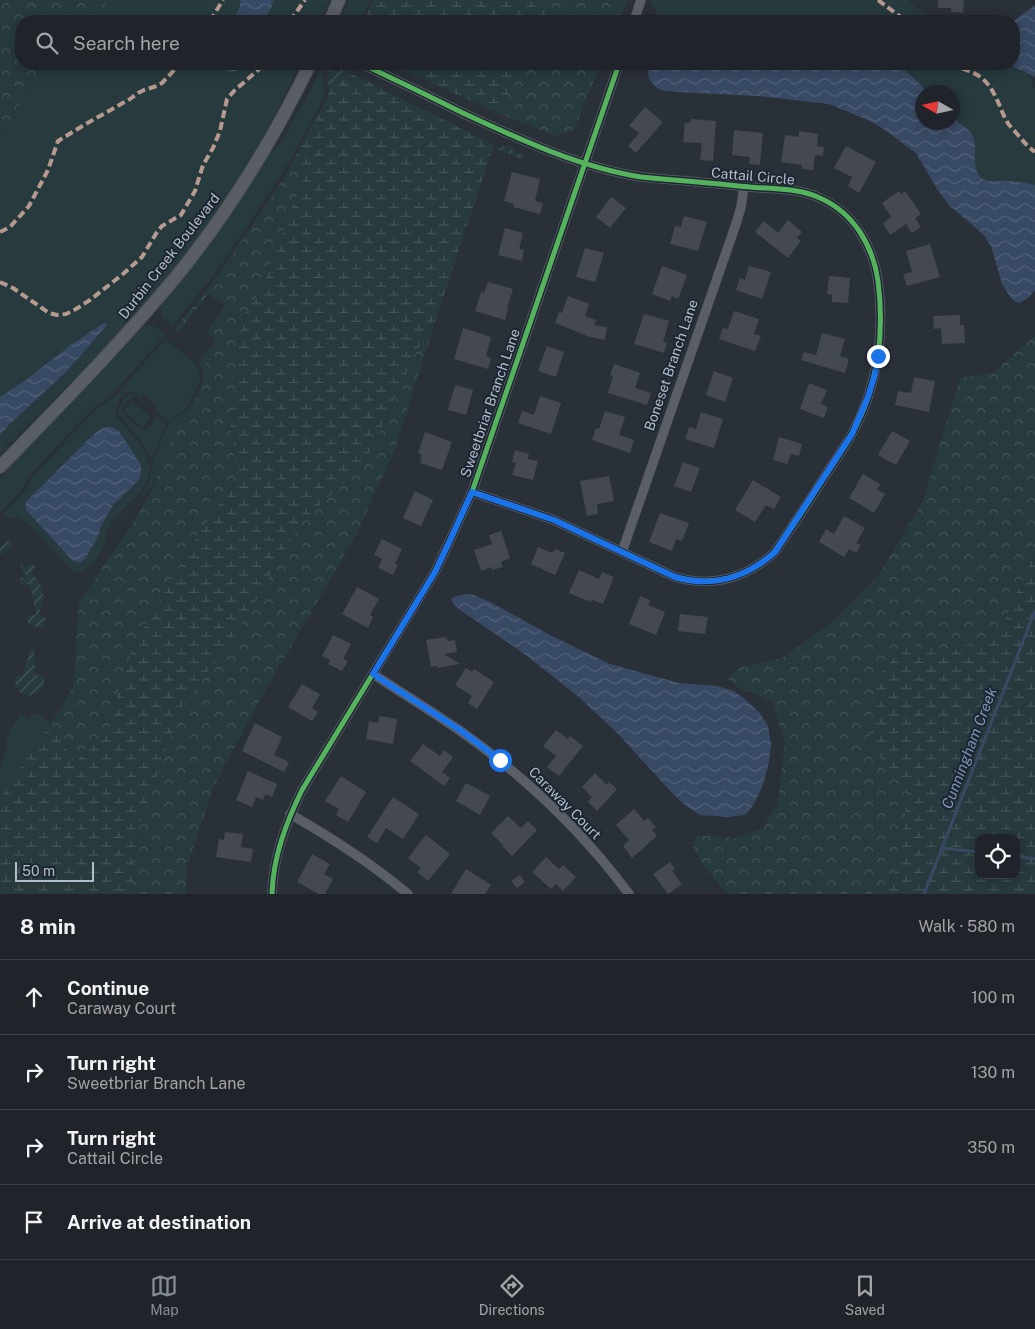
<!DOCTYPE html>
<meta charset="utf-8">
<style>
:root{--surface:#20242a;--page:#2d3036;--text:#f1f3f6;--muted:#a2a4a8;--line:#3d4147;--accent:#848b96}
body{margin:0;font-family:"Public Sans",sans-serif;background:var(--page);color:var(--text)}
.controls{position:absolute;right:15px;bottom:15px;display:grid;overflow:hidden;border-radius:10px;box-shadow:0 2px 12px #0003}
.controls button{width:45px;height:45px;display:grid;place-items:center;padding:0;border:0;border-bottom:1px solid var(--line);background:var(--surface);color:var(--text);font:25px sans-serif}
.compass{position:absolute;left:915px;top:85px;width:45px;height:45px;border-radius:50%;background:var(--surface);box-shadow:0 2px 12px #0003;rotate:279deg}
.scale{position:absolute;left:15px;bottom:12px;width:79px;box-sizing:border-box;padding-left:5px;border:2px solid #b4bcc9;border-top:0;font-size:14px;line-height:18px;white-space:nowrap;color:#b4bcc9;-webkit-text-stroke:4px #1d2633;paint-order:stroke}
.stop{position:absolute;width:15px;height:15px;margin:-11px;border:4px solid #1a73e8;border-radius:50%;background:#fff}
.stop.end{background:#1a73e8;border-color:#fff;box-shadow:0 1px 5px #0008}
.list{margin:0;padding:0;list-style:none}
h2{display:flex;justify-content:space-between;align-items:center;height:65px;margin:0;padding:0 20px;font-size:21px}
h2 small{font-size:16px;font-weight:400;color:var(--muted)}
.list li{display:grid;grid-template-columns:32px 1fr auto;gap:15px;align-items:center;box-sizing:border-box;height:75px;padding:0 20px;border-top:1px solid var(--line)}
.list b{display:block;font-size:19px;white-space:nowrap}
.list p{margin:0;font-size:16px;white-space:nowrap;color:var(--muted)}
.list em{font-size:16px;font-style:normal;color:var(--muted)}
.icon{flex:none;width:28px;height:28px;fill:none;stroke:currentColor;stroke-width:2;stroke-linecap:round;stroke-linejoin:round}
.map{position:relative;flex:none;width:1035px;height:894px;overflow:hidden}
.search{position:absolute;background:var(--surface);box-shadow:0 2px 12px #0003;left:15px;right:15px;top:15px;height:55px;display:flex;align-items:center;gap:12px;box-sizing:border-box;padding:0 18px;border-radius:20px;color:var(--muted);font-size:19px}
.sheet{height:365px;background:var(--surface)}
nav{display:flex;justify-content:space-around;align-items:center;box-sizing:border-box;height:70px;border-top:1px solid var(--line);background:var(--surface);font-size:14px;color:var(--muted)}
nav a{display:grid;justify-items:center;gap:2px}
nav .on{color:var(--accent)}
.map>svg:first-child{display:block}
.green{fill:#273a3e;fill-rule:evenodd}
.forest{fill:url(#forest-crowns)}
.wetland{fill:url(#wetland-marsh);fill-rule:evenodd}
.garden{fill:url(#garden-furrows)}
.water{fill:url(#water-waves)}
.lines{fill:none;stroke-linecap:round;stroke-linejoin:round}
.stream{stroke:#384963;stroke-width:3}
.building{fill:#444950}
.street-casing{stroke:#484c53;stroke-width:10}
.secondary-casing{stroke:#484c53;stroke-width:14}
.street{stroke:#5a5e66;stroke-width:9}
.secondary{stroke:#595d64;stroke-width:12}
.quiet{stroke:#b69a8f;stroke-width:4;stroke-dasharray:8 4;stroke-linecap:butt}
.cycleway-casing{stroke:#1d2633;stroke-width:8}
.cycleway{stroke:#56b35d;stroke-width:5}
.route{stroke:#1a73e8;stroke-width:6}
.labels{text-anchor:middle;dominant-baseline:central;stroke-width:4;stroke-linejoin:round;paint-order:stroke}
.street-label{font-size:14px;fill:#b4bcc9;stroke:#1d2633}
.water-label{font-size:15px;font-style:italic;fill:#7c92b1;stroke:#1d2633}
</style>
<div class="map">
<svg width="1035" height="894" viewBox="0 0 1035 894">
<defs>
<pattern id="forest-crowns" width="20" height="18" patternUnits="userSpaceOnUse" patternTransform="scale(1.25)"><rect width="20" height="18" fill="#273a3e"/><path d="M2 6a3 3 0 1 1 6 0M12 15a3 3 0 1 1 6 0" fill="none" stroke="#445559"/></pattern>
<pattern id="wetland-marsh" width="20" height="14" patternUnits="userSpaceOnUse" patternTransform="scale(1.25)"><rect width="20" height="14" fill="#273a3e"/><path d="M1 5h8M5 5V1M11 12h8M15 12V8" fill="none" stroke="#445559"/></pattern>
<pattern id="garden-furrows" width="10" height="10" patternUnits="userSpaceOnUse" patternTransform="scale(1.25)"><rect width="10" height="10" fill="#273a3e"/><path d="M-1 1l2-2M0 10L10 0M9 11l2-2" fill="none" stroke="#445559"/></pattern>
<pattern id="water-waves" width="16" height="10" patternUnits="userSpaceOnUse" patternTransform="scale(1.25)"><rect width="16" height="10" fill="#384963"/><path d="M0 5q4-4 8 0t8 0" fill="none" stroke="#526178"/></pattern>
</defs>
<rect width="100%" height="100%" fill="#2a3038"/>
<g class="green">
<polygon points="108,0 330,0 320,21 93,21"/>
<polygon points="349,0 370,0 363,16 359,21 340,21"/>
<path d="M651,0H907L932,21H704C698,18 690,17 684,18C675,20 665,26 658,15C655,11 653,5 651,0Z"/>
<path d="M52,64H300C281,104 262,143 238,180C207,229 171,275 132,318C90,365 44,408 0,453V435C20,413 45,394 65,372C78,357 90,341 105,328L102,324L68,347L27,379L0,397V135L40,74Z"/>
<path d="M328,64L323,75L322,80L325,96L288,164L215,274L172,326C162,317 157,313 164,299L259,170L267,157L283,140L323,67Z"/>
<path d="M892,64H1008L1028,74L1035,89V185C1023,181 1009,181 996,181C992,181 988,181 985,180C967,171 981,145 971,133C967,127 958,123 953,118L952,92H927C916,80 907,69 892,64Z"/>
<polygon points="149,325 154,326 166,334 114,392 108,398 93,408 31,474 27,479 22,490 0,513 0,478 137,331 144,326"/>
<polygon points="208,330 219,337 205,359 207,375 199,394 192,408 182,420 157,475 156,482 111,529 115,523 141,495 149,483 154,458 167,428 176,417 186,412 191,406 201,386 204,376 201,366 198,362 214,342 212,340 213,337 206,333"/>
<path d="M166,339L193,362L198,368L200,377V380L187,408L168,422L155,410L158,407L143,394L141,397L134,392H128C120,398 113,408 117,418C134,436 161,462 144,487C140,493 135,497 131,502C123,510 113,518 109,529H107L105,535L107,536L103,548L93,563L85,570L81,572H76L70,569L53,550L26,522L18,518L5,517L3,515L25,491L32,478L95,410L114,397ZM115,429L119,431L141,465V472L140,478L133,486L113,505L101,526L98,537L85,558L81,562L78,563L72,559L26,510L25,506L26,502L47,480L88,441L94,433Z"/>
<path d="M131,394L136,397C129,397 124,405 122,411C127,419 135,427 145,430L152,426L154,417L157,416L166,424L152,458H150L140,440L118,414C119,405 123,398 131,394Z"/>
<polygon points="133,401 151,418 142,428 124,411"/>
<polygon points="21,714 28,720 32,715 39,714 51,723 0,798 0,767 8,746 5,745 9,732"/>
</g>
<g class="forest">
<polygon points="0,0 108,0 93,21 21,21 21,64 52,64 40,74 0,135"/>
<polygon points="550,0 628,0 619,21 541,21"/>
<polygon points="521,64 601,64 574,130 556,136 500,114 508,91"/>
<polygon points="296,155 304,165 302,183 264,283 246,313 238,344 236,383 231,427 237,478 196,538 133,647 120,686 109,732 74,764 51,723 63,705 73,687 79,602 136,518 156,482 157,475 173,436 182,420 192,408 199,394 207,375 205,359 219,337 208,330 225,307 222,302 215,299 208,294 179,332 175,329 213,282 284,178"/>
<polygon points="437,316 394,452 356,535 258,703 213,788 187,868 186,894 131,894 137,833 182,706 231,642 302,520 363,466 426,331"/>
<polygon points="1035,336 1035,552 1003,627 961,649 904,646 869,741 908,795 899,860 885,894 728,894 707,870 692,845 698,835 736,838 763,828 778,802 785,742 772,701 739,688 728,679 737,668 782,658 828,625 880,573 922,503 960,378 992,373"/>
</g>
<g class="wetland">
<polygon points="373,0 550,0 541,21 364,21"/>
<polygon points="390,64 521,64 508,91 500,114"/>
<polygon points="348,72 494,145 437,316 426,331 363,466 302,521 231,642 182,706 137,833 131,894 0,894 0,798 51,723 74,763 109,732 120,686 133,647 196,538 237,478 231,427 236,383 238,344 246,313 264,283 302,183 304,165 296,155 327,99 329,92 329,87 331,89 342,85"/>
<path d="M1035,552V894H885L899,860L908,795L869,741L874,682L904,646L961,649L1002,627ZM979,838H1016V875H979Z"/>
</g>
<g class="garden">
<path d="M332,64H340L347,68L348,72L342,85L331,89C324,81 328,72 332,64Z"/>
<polygon points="506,146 510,146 512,150 521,154 524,160 506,153 496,148"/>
<polygon points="8,541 13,543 13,545 3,554 0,555 0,547"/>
<path d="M32,563L36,567L31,573C48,591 44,594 39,616L46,618L45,625L43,628L28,625V617L30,615H36L33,598L29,584L23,586H21L20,582L21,578L26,576L21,569V564L25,567Z"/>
<path d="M32,646H34V647L35,675H42L44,676C48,699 14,704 15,678L17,676L22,677Z"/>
</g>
<g class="water">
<polygon points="240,0 273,0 272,6 264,21 234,21 240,6"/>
<polygon points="1035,5 1035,77 1008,64 1014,64 1014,21"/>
<path d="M218,64H244C237,74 225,74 218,64Z"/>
<path d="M647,64H892C907,69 916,80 927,92H922V122H952L953,118C958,123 967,127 971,133C981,145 967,171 985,180C988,181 992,181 996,181C1009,181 1023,181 1035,185V290L1029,297L1020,303L1015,302L1011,298L1002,284L991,246L984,235L950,206L939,192L916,153L882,128L870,121L829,104L757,96L677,92L661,90L657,88L650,80L648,75Z"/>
<polygon points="106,323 107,325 65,373 10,424 0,435 0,397 27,379 68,347 102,324"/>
<path d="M106,427H112L119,431L141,465V472L140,478L133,486L113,505L101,526L98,537L85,559L81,562L78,563L72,560L26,510L25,506L26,502C43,484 61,467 79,449C88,441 94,431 106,427Z"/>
<polygon points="466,594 473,595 490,602 552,636 610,664 679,683 717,686 734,691 746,700 759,712 768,726 771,744 769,762 763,785 754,804 748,812 744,815 728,817 700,815 686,806 673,794 619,735 579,697 519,650 466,614 455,606 451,599 454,597"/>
</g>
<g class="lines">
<g class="stream">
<polyline points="942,848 979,852"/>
<polyline points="1016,856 1035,859"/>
<polyline points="924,894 1035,611"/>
</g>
</g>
<g class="building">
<polygon points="938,0 964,0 963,13 951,12 951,8 938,8"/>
<polygon points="645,107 663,122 636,153 628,146 639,133 629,126"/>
<polygon points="691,119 716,121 713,161 700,160 702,143 683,142 685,123 690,123"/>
<polygon points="734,130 763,133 760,165 749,164 750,157 732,155"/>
<polygon points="799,131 818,134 817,146 824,147 823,156 815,155 813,170 802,169 802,165 781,162 785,135 799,137"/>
<polygon points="846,146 876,162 859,193 848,186 852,177 834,168"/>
<polygon points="512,172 540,179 535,201 543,203 540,214 513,207 514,204 504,201"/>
<polygon points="899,191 901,194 905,191 921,214 915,218 921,227 912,233 906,224 890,235 883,223 891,217 882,203"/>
<polygon points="611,197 626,208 610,228 596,217"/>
<polygon points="684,216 707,222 698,251 670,244 675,226 681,227"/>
<polygon points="788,220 802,232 797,238 801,241 788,258 755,232 764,221 778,233"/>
<polygon points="505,228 523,233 519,249 524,250 522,261 498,255"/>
<polygon points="930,244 940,277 907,286 903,274 912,272 906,251"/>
<polygon points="585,248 604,253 595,282 576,277"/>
<polygon points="662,266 687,275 678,299 672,296 670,301 652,294"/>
<polygon points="749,266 771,272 762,299 736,290 740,278 745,280"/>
<polygon points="829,276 850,278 848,303 832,302 832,295 827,294"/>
<polygon points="488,282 513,289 507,308 508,308 505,320 475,311 481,292 484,293"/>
<polygon points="568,296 589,304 585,316 596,320 594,325 607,327 605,340 590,337 555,323 559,312 562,313"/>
<polygon points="734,311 759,319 754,334 761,336 755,351 719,339 723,328 728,329"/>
<polygon points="644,314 669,321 663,342 667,343 664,353 634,344"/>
<polygon points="960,315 960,325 964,325 965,343 942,344 941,328 934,329 933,316"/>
<polygon points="463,328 491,337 486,356 491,358 488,369 454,359"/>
<polygon points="822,333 845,339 840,356 849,359 845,373 801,360 804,352 816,355"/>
<polygon points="547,346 564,352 556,377 538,371"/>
<polygon points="614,364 640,373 635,388 651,393 647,405 608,393 613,376 610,375"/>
<polygon points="714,371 733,378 725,402 706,395"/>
<polygon points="914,377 935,381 929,412 895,405 898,391 911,393"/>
<polygon points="809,383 827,390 821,404 828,407 824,418 800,409"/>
<polygon points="455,385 473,390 466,415 448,410"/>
<polygon points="540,396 561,403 551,434 518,423 522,411 534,415"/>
<polygon points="605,411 625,417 619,435 634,440 630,453 592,440 596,428 599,429"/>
<polygon points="701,412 723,419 714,448 685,439 689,427 696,429"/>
<polygon points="892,431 910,441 896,465 878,455"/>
<polygon points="425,432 452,442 442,470 420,463 422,455 418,453"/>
<polygon points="779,437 802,444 799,456 791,454 787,464 773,460"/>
<polygon points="515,450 529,454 528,459 538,461 533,480 512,475 516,463 512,462"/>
<polygon points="683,462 700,468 691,492 674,486"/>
<polygon points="863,474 880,484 877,490 885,494 874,513 849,498"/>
<polygon points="609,476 614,501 597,504 598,514 587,516 580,481"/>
<polygon points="753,480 781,497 774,509 766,505 755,522 735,510"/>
<polygon points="415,491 433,500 421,526 403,518"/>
<polygon points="660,513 689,523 682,541 676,539 672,551 649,542"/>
<polygon points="844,516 865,528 856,543 861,545 856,553 849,549 844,557 819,542 826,529 834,534"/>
<polygon points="501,531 510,558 501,562 503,567 492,570 491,567 481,571 474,550 492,544 489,535"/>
<polygon points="382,539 402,549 395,564 398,565 393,575 378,568 382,559 374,555"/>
<polygon points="538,547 552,553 555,549 565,553 555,575 531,564"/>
<polygon points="579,570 599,579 602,572 614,577 603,604 592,600 591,602 569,593"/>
<polygon points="357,587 379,599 370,615 373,617 368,628 342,614"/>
<polygon points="640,596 650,600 648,605 665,612 656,635 629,624"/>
<polygon points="680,614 708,617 705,634 678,631"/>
<polygon points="333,635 351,644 343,659 348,661 342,671 328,664 330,660 322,656"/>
<polygon points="446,637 447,641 455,640 457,652 444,654 460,664 437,668 437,666 431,667 426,640"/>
<polygon points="466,668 472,672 474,669 494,682 477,709 468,703 472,696 455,685"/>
<polygon points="302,684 320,694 312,708 318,712 312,721 288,707"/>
<polygon points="379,716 397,719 393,744 366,739 369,721 378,723"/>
<polygon points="255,723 282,737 274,755 289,762 284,772 242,751"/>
<polygon points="556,730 568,739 570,736 583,746 559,776 547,767 556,756 543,746"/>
<polygon points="423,744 440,756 444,750 453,757 442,772 450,778 444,786 410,761"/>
<polygon points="248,771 277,784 272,797 265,794 263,800 256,797 252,807 236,800"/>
<polygon points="595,773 607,785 609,782 617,789 597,811 588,802 592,797 582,787"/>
<polygon points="341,776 366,792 348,822 336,815 339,809 325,801"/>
<polygon points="466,783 490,796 480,815 456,801"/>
<polygon points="393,797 419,814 403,839 386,828 377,843 367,837"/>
<polygon points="634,809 644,821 648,818 656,827 652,830 657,836 632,858 623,846 629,840 616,825"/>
<polygon points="508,816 521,828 528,821 537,830 512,856 502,846 503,845 491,833"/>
<polygon points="225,832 243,834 241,847 253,849 251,862 216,857 219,839 224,840"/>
<polygon points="426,835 450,854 428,881 417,872 421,868 408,858"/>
<polygon points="312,854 330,864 324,874 333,879 325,894 319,894 297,882"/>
<polygon points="546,857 559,869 563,865 576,877 563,891 556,884 551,889 532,872"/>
<polygon points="670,862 675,869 672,871 682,884 668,894 653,874"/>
<polygon points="466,869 491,885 485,894 451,894"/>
<polygon points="520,875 525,882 517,888 511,881"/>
</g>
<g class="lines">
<defs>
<g id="street">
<polyline points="634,21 641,0"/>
<path d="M362,64C396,80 431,97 465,114C521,140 579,167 641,177C677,180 714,183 750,187C773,189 799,188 820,198C854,213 873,246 878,281C883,320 881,359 868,397C859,426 842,451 825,476C809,502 792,527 775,552C746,578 714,588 675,577L554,520L472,492"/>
<polyline points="622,552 737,221 741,207 744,186"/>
<path d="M373,674C402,693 431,711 459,730C523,775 582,831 629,894"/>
<path d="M290,814C332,838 371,863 408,894"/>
<path d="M272,894C273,857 286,823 302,790L435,572L452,536L472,492L619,64"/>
</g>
<g id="secondary">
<polyline points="330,21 339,0"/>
<path d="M0,467C60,405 120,344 175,278C229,212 273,140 310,64"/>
</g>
</defs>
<use href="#street" class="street-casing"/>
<use href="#secondary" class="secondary-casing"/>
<use href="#street" class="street"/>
<use href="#secondary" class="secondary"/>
<g class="quiet">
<polyline points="878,0 906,21"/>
<polyline points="210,21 223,0"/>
<polyline points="290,21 305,0"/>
<path d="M951,64C961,69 974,71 983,79C995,90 999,106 1006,120C1009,126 1014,130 1018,135C1025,143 1026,145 1035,152"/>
<polyline points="0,232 10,227 29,206 48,170 58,141 84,125 130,99 138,93 144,90 157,86 162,83 180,64"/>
<polyline points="0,282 13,288 49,313 57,315 66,314 76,309 90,300 123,274 142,257 157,232 162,226 181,215 195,191 203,165 213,148 220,131 227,99 235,90 257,71 264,64"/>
</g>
<defs>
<g id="cycleway">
<path d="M362,64C396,80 431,97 465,114C521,140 579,167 641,177C677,180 714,183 750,187C773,189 799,188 820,198C854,213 873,246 878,281C883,320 881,359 868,397C859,426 842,451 825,476C809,502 792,527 775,552C746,578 714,588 675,577L554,520L472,492"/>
<path d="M272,894C273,857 286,823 302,790L435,572L452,536L472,492L619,64"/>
</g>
</defs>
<use href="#cycleway" class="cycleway-casing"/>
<use href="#cycleway" class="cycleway"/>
</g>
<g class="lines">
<path class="route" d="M500,760L460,730L373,674L435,572L452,536L472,492L554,520L675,577C714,588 746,578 775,552L852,434L868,397L875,374L878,356"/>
</g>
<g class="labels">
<g class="street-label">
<text transform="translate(753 176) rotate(5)">Cattail Circle</text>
<text transform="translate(169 256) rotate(-52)">Durbin Creek Boulevard</text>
<text transform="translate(671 365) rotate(-71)">Boneset Branch Lane</text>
<text transform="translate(490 403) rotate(-71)">Sweetbriar Branch Lane</text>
<text transform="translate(565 803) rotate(45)">Caraway Court</text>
</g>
<g class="water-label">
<text transform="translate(969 748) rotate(-69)">Cunningham Creek</text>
</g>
</g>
</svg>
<div class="controls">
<button><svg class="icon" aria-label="locate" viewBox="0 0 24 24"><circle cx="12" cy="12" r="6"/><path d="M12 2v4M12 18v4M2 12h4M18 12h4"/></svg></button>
</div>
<svg class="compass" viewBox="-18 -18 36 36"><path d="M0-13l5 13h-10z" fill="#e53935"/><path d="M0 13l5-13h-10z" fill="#a2a4a8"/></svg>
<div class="scale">50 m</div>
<div class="stop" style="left:500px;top:760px"></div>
<div class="stop end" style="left:878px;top:356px"></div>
<div class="search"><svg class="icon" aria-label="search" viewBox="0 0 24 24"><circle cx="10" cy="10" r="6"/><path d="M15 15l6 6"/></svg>Search here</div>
</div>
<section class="sheet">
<h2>8 min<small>Walk · 580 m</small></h2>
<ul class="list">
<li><svg class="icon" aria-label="ahead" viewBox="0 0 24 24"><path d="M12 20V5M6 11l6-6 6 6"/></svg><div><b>Continue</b><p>Caraway Court</p></div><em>100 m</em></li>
<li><svg class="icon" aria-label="right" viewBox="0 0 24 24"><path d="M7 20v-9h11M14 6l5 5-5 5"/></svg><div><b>Turn right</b><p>Sweetbriar Branch Lane</p></div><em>130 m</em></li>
<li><svg class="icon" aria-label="right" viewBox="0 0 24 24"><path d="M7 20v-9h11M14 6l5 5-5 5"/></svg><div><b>Turn right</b><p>Cattail Circle</p></div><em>350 m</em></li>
<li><svg class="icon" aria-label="arrive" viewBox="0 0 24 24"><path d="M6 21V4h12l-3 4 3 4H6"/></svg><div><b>Arrive at destination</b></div></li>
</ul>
</section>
<nav>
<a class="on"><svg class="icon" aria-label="map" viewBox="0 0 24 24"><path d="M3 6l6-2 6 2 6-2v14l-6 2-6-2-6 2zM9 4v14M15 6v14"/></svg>Map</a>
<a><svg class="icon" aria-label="directions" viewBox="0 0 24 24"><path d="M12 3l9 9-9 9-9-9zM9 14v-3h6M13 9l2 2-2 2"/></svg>Directions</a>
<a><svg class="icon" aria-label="saved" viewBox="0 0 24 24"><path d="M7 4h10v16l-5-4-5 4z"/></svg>Saved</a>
</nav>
